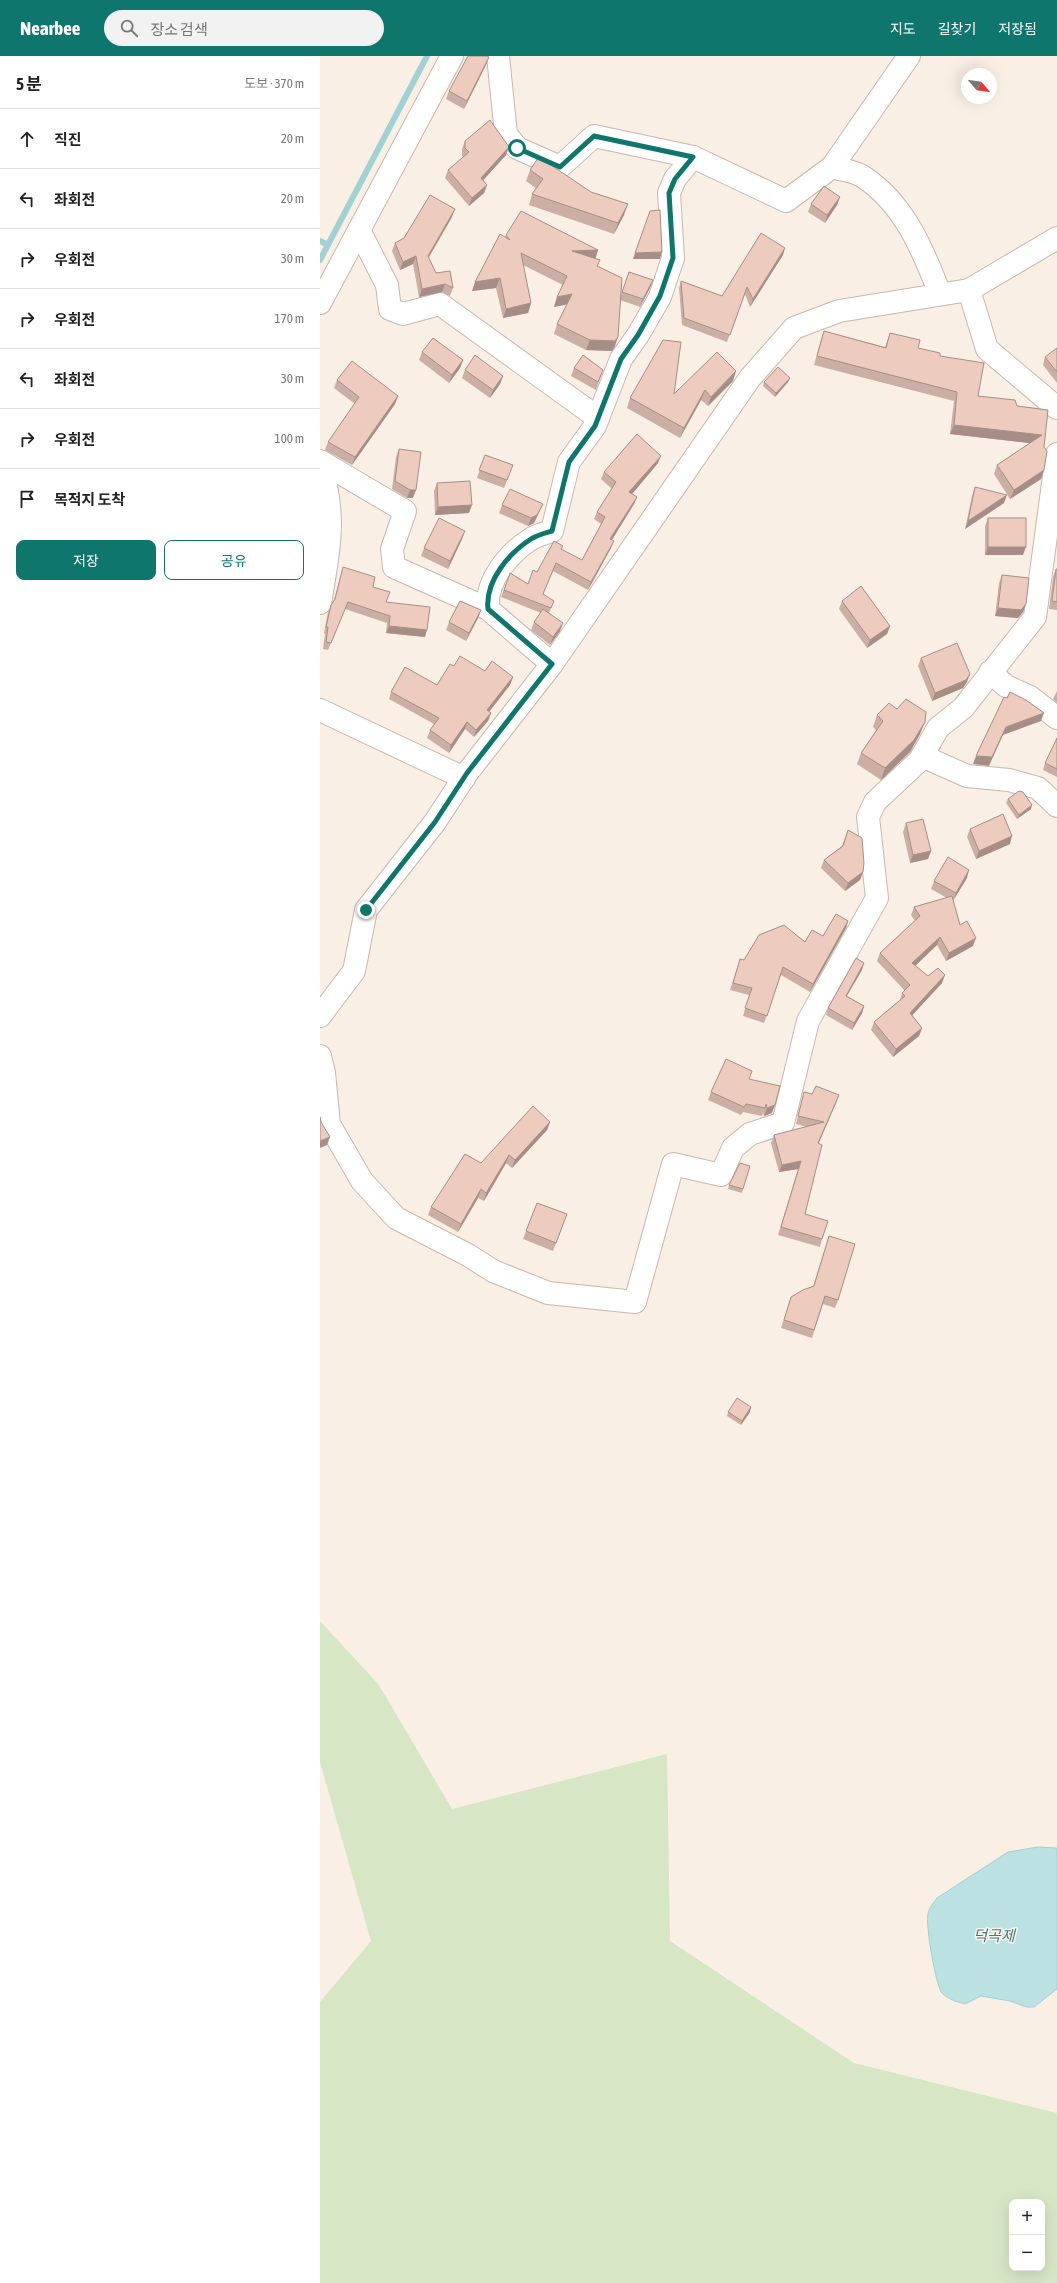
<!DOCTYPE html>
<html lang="ko">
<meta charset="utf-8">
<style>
:root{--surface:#fff;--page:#f2f2f2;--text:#222;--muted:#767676;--line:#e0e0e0;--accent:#0f766e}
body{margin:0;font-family:"Asap Condensed","Noto Sans KR",sans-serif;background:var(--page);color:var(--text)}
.controls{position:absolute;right:12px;bottom:12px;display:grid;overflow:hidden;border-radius:8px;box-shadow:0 4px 16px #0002}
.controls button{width:36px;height:36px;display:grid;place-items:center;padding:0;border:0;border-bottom:1px solid var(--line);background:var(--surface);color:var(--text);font:20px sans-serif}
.compass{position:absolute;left:641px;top:12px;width:36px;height:36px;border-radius:50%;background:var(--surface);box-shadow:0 4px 16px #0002;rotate:119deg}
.stop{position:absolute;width:12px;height:12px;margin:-9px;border:3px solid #0f766e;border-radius:50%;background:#fff}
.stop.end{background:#0f766e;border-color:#fff;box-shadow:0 1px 4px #0008}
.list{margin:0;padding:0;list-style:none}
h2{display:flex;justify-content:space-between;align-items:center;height:52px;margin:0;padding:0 16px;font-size:17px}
h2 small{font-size:13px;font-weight:400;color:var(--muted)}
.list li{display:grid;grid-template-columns:26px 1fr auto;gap:12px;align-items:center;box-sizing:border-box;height:60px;padding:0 16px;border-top:1px solid var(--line)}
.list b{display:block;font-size:15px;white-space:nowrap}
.list em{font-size:13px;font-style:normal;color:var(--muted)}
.actions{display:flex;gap:8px;padding:12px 16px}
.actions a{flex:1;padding:9px 0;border:1px solid var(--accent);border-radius:8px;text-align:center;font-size:14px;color:var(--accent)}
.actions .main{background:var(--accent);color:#fff}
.icon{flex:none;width:22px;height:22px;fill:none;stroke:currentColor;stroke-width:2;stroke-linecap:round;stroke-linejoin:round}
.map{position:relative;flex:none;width:737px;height:2227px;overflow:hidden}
header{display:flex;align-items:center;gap:24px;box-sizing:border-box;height:56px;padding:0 20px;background:var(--accent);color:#fff}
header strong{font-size:19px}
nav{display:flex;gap:22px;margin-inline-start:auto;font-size:14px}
.search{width:280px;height:36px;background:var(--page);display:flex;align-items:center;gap:10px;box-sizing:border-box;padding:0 14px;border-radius:22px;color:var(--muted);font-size:15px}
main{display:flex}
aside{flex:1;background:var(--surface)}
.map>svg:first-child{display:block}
.green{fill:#d7e6c5;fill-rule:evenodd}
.water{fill:#bbe1e2;stroke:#a2d1d3}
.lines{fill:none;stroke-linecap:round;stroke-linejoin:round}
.stream{stroke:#a2d1d3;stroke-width:6}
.minor-casing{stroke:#cbb6ac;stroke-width:24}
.minor{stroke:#fff;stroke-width:22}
.wall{fill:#ccafa4}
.shaded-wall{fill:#a68e86}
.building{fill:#edcbbf;stroke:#a68e86}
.route{stroke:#0f766e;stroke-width:5}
.labels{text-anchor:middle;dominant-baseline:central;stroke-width:3;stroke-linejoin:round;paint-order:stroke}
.water-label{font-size:15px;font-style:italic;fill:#45797b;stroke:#fdf4eb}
</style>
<header>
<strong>Nearbee</strong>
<div class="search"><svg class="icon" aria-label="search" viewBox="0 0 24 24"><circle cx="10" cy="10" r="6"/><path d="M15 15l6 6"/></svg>장소 검색</div>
<nav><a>지도</a><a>길찾기</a><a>저장됨</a></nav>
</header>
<main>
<aside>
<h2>5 분<small>도보 · 370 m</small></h2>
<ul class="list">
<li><svg class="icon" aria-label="ahead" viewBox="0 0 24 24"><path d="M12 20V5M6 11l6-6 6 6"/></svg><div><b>직진</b></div><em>20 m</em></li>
<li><svg class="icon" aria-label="left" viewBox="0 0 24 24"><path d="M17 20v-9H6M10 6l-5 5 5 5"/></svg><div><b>좌회전</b></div><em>20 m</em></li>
<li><svg class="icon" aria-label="right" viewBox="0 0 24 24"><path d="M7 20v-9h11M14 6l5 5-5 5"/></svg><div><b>우회전</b></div><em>30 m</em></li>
<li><svg class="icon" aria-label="right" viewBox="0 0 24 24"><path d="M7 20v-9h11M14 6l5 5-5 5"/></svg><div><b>우회전</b></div><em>170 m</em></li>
<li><svg class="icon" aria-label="left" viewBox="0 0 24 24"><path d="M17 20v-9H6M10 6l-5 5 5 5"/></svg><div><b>좌회전</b></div><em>30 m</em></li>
<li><svg class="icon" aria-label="right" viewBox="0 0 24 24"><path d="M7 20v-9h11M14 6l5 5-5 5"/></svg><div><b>우회전</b></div><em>100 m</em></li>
<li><svg class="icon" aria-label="arrive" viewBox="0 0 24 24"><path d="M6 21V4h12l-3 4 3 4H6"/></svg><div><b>목적지 도착</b></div></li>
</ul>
<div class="actions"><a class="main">저장</a><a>공유</a></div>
</aside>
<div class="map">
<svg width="737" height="2227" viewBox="0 0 737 2227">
<rect width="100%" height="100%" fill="#faefe5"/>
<path class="green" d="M0,1565L59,1629L132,1753L347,1698L350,1885L534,2007L737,2057V2227H0V1946L51,1885L0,1706ZM692,2146H722V2212H692Z"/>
<path class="water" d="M718,1791L737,1792V1933L714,1951H706L690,1945L661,1940L645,1948C637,1946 628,1943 622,1937C616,1931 605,1867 608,1858C609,1852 613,1847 617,1842L688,1796Z"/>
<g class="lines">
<g class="stream">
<polyline points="0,185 8,189"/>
<polyline points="0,204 107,0"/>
</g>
<defs>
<g id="minor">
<polyline points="178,0 186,78 197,92 240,111 274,80 373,101 466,145 512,111"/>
<path d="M589,0L512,111C521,114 534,115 542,120C584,147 603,194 620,238"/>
<polyline points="39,174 67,229 70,253 83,258 120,248 278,362"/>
<polyline points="649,234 667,293 737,352"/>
<polyline points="0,247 132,0"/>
<polyline points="0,405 85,455 72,493 74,511 168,553"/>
<path d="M0,407C17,460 9,494 0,547"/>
<path d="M232,608L168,553C165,525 189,497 211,483C217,479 225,477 232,475L249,406L275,370L301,303L318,279L340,241L353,202L349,137L355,123L373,101"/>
<polyline points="670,616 686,630 710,641 737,662"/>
<polyline points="0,654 144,722"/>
<polyline points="602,700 647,720 689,724 718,732 737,750"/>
<polyline points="0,960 34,915 46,854 115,766 147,717 232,608 430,322 474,272 519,255 649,234 737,182"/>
<polyline points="0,1000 4,1017 9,1068 42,1125 76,1162 148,1199 173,1215 228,1237 315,1246 353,1108 401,1119 413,1092 430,1078 463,1067 488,965 557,842 548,761 555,746 600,704 618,672 643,652 715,561 737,398"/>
</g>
</defs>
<use href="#minor" class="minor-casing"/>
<use href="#minor" class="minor"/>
</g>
<g class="wall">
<polygon points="166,9 144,53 126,43 129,35"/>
<polygon points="145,85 189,91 186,99 163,124 167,129 164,137 149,150 125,122 128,114 143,101 142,100 142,93"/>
<polygon points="210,114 304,159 294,178 209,149 212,138 216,132 206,125"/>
<polygon points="520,141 517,149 505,167 488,156 491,148"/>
<polygon points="132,161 108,201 116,217 133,232 130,240 122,236 99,241 93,208 80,214 72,195 75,187"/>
<polygon points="186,179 278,194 275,203 277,210 301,239 309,216 333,224 330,232 320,251 300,244 295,290 292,295 266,294 234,278 237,268 247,248 234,251 237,241 243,229 203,209 211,247 208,257 183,262 176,232 152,235"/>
<polygon points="463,199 430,251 425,238 407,286 362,269 359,232 361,225 402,240"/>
<polygon points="504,275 565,291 570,277 598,292 620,300 658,340 697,350 728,354 721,423 690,443 674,418 677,409 710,387 630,378 634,345 494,309 501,284"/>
<polygon points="737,292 737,327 723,309 725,301"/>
<polygon points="102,296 143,304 140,312 129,327 99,304"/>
<polygon points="254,312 283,314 276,334 251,320"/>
<polygon points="145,314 183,320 180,328 170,342 142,322"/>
<polygon points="17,324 78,340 75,348 32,409 5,394 8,386 35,348 14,332"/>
<polygon points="413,325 388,350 381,344 360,382 307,352 310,342 354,338"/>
<polygon points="444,326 468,326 455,341 443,330"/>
<polygon points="79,393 93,442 87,442 72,433 76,401"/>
<polygon points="165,399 193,409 184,432 157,422"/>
<polygon points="338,407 312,438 317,441 314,448 292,484 291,492 268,534 233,515 223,538 231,552 229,557 240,575 230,589 211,574 214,566 221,557 181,541 190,517 208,528 217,516 241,493 262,504 281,468 274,463 277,456 292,433 281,423 284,416"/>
<polygon points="117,427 149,457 115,459 114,435"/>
<polygon points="655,431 684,447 645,473 652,440"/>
<polygon points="223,448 214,467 208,470 179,457 182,449"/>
<polygon points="668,462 703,499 665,499 665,470"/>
<polygon points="145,475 142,483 128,513 101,500 104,492"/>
<polygon points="23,511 53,531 66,546 105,581 66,577 67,567 25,553 8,594 3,593 5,578 4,577 8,556 11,549 14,544"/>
<polygon points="736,513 737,513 737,554 729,553 733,521"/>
<polygon points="682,519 706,548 703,556 698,562 675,560 679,527"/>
<polygon points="522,545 570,570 567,578 547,592 519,553"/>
<polygon points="161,554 158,562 146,585 126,574 129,566"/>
<polygon points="601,602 647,626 643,632 612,645 598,610"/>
<polygon points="134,610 165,615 193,621 190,629 169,656 171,657 168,665 154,681 145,673 129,697 107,682 110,674 114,668 69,643 71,636 117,629"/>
<polygon points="737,635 737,647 733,643"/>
<polygon points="577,653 600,678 590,696 561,724 537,708 541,697 556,674 553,671 557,659"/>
<polygon points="737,682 737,721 723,714 725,707"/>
<polygon points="688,743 711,753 697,763 686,747"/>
<polygon points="586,767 611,795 608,803 590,807 583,776"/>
<polygon points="650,773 690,788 656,803 647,781"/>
<polygon points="528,774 543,816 540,824 525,835 501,812 504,804 522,790"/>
<polygon points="647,822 633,844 640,869 653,890 626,905 617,889 595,909 608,920 622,927 592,959 602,972 599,980 573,1001 551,974 554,966 580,944 582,937 585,935 557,905 560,897 595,865 591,859 594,851 627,842 611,833 614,825"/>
<polygon points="528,865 526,872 490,936 461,919 444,967 423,960 429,939 410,934 420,903 424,904 503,880"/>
<polygon points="542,914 527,940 544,950 542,957 532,974 506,959 508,952"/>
<polygon points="429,1023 452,1057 444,1060 443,1057 442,1060 423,1056 421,1059 388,1044 391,1036"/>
<polygon points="484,1036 516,1047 499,1087 485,1158 502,1183 500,1191 458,1179 478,1113 459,1116 451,1087 454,1079 487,1071 476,1068"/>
<polygon points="230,1066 227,1074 192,1112 186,1107 164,1145 158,1142 138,1176 108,1159 111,1151 161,1107"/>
<polygon points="409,1129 423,1133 422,1137 408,1133"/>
<polygon points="217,1147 247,1158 233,1195 203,1183"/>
<polygon points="509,1180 518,1244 515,1252 503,1248 492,1282 461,1272 471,1241 493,1230"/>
<polygon points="408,1356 430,1356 421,1369 407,1360"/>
</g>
<g class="shaded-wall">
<polygon points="169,1 166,9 144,53 147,45"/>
<polygon points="189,91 186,99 158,130 161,122"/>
<polygon points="167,129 164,137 149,150 152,142"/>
<polygon points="520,141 517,149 505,167 507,159"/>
<polygon points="308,148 304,159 294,178 298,167"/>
<polygon points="135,153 132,161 105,208 108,200"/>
<polygon points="465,192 463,199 430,251 433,243"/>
<polygon points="278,194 275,204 252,195"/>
<polygon points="342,196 340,203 313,203 315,197"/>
<polygon points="96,200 93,208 80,214 83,206"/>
<polygon points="180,222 176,232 152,235 155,226"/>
<polygon points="333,224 330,232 320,251 323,243"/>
<polygon points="125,228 122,236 99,241 102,233"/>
<polygon points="252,238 249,248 234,251 237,241"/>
<polygon points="211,247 208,257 183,262 186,253"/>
<polygon points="298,281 295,290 292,295 266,294 270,284"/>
<polygon points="143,304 140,312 129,327 132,319"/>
<polygon points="416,315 413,325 388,350 391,341"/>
<polygon points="183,320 180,328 170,342 173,334"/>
<polygon points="470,322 468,326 455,341 456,337"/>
<polygon points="385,334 381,344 360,382 364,372"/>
<polygon points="78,340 75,348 32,409 35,401"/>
<polygon points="634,369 722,379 718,388 630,378"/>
<polygon points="341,400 338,407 307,444 309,436"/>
<polygon points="724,414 721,423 690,443 694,434"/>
<polygon points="90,434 96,434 93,442 87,442"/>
<polygon points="687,439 684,447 645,473 648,465"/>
<polygon points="317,441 314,448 288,490 290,483"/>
<polygon points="223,448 214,467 208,470 211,462"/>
<polygon points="152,449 149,457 115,459 118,451"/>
<polygon points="145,475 142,483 128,513 130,505"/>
<polygon points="294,485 291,492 268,534 271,526"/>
<polygon points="668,491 706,491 703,499 665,499"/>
<polygon points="706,548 703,556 698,562 675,560 678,552"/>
<polygon points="161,554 158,562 146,585 149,577"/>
<polygon points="243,567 240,575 230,589 233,581"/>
<polygon points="69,570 107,574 105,581 66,577"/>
<polygon points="570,570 567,578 547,592 550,584"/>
<polygon points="650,618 647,626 643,632 612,645 615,637"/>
<polygon points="193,621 190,629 164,662 167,654"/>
<polygon points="171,657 168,665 154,681 156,674"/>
<polygon points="724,657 721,665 683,679 669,710 653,708 656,700 686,671"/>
<polygon points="147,666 145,673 129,697 131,689"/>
<polygon points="605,666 600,678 590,696 561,724 565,712"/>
<polygon points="712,749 711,753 697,763 699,759"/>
<polygon points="692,780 690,788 656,803 659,795"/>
<polygon points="611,795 608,803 590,807 593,799"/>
<polygon points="649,814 647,822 633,845 636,837"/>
<polygon points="543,816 540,824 525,835 528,827"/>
<polygon points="528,865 526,872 490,936 493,928"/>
<polygon points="620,881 617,889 590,915 592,907"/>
<polygon points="656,882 653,890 626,905 629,897"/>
<polygon points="544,907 542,914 523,946 526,940"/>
<polygon points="625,919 622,927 587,965 590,957"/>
<polygon points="544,950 542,957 532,974 534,967"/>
<polygon points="602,972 599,980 573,1001 576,993"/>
<polygon points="519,1039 516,1047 495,1095 498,1087"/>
<polygon points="455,1049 452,1057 444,1060 447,1052"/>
<polygon points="230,1066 227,1074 192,1112 195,1104"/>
<polygon points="10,1081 7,1089 0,1092 0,1085"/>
<polygon points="189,1099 186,1107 164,1145 166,1137"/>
<polygon points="481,1105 478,1113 459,1116 462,1109"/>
<polygon points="161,1133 158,1142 138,1176 141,1168"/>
<polygon points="431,1351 430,1356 421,1369 422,1365"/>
</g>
<g class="building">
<polygon points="148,0 167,0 169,1 147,45 129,35"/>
<polygon points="170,64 189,91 161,122 167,129 152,142 128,114 149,96 145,92 145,85"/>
<polygon points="218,102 228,107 271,136 308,148 298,167 212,138 223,123 210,114"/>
<polygon points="504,130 520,141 507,159 491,148"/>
<polygon points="110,139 135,153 108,200 116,217 130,215 133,232 125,228 102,233 96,200 83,206 75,187 84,182"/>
<polygon points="340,154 342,196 315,197 330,155"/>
<polygon points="201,155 278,194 252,195 280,204 277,210 302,222 298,281 295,285 270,284 237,268 252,238 237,241 247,220 201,197 211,247 186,253 180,222 155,226 180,178 190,184 186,179"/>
<polygon points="441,177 465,192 433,243 427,231 410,279 364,262 361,225 402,240"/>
<polygon points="309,216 333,224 323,243 302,236"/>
<polygon points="504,275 566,292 570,277 600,284 598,292 620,297 620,300 664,307 658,340 695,344 697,350 728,354 724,391 727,395 724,414 694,434 677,409 722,379 634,369 637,336 497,300"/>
<polygon points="113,282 143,304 132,319 102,296"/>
<polygon points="343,284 361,286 354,338 397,296 416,315 391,341 385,334 364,372 310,342"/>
<polygon points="737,292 737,316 725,301"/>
<polygon points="155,299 183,320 173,334 145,314"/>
<polygon points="263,299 283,314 278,326 254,312"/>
<polygon points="32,305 78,340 35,401 8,386 39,341 17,324"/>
<polygon points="458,311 470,322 456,337 444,326"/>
<polygon points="317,378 341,400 309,436 317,441 290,483 294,485 271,526 236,507 223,538 234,545 231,552 184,534 190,517 208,528 213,514 217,516 234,485 243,490 241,493 262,504 285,461 277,456 296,426 284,416"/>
<polygon points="79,393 101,396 96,434 90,434 75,425"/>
<polygon points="165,399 193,409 187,424 159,414"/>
<polygon points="150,425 152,449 118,451 117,427"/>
<polygon points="655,431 687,439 648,465"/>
<polygon points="190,433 223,448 217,459 211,462 182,449"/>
<polygon points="119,462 145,475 130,505 104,492"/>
<rect x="668" y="462" width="38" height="29"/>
<polygon points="23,511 55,521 53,531 70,536 66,546 110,551 107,574 69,570 70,560 28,546 11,587 6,586 8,571 6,571 11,549 15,543"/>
<polygon points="736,513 737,513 737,546 732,545"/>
<polygon points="682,519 709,522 706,548 701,554 678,552"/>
<polygon points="541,530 570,570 550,584 522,545"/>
<polygon points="140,545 161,554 149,577 129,566"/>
<polygon points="223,553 243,567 233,581 214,566"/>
<polygon points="637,587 650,618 646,624 615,637 601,602"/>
<polygon points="140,600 165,615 172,605 193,621 167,654 171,657 156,674 147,666 131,689 110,674 119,662 71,636 85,611 117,629 130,608 134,610"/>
<polygon points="690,636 706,644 724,657 686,671 672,701 656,700 684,641 687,642"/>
<polygon points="586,643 606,656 605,666 594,684 565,712 541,697 563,665 557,659 569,647 577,653"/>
<polygon points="737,682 737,713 725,707"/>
<polygon points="699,735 703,736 712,749 699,759 688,743"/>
<polygon points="683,758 692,780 659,795 650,773"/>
<polygon points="603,763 611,795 593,799 586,767"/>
<polygon points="528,774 542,782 544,807 543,816 528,827 504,804 523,790"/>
<polygon points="628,801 649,814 636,837 614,825"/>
<polygon points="632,840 640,869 647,865 656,882 629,897 620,881 592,907 608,920 618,912 625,919 590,957 602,972 576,993 554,966 585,940 582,937 590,929 560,897 600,860 594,851"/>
<polygon points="516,858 528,865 493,928 463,911 447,960 425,952 432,932 413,927 420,903 424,904 439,879 464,869 485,886 492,874 503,880"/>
<polygon points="536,902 544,907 526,940 544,950 534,967 508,952"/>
<polygon points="406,1003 432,1015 429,1023 460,1030 455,1049 447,1052 446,1048 445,1052 426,1048 424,1051 391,1036"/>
<polygon points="496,1030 519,1039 498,1087 502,1089 485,1158 508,1165 502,1183 461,1171 481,1105 462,1109 454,1079 504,1066 478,1060 484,1036 492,1038"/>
<polygon points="213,1050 230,1066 195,1104 189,1099 166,1137 161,1133 141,1168 111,1151 145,1098 161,1107"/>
<polygon points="0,1061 1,1066 10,1081 0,1085"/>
<polygon points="420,1107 430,1110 423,1133 409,1129"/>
<polygon points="217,1147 247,1158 236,1187 206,1175"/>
<polygon points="509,1180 535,1188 518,1244 505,1240 494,1274 464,1264 471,1241 483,1234 494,1230"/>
<polygon points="417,1342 431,1351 422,1365 408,1356"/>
</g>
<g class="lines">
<path class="route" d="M46,854L115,766L147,717L232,608L168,553C165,525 189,497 211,483C217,479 225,477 232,475L249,406L275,370L301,303L318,279L340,240L353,202L349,137L355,123L373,101L274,80L240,111L197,92"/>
</g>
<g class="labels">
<g class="water-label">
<text x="674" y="1879">덕곡제</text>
</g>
</g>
</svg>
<div class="controls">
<button>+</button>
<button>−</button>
</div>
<svg class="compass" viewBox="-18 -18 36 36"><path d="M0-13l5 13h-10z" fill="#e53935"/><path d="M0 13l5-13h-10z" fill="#767676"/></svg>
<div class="stop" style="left:197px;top:92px"></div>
<div class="stop end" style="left:46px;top:854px"></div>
</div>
</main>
